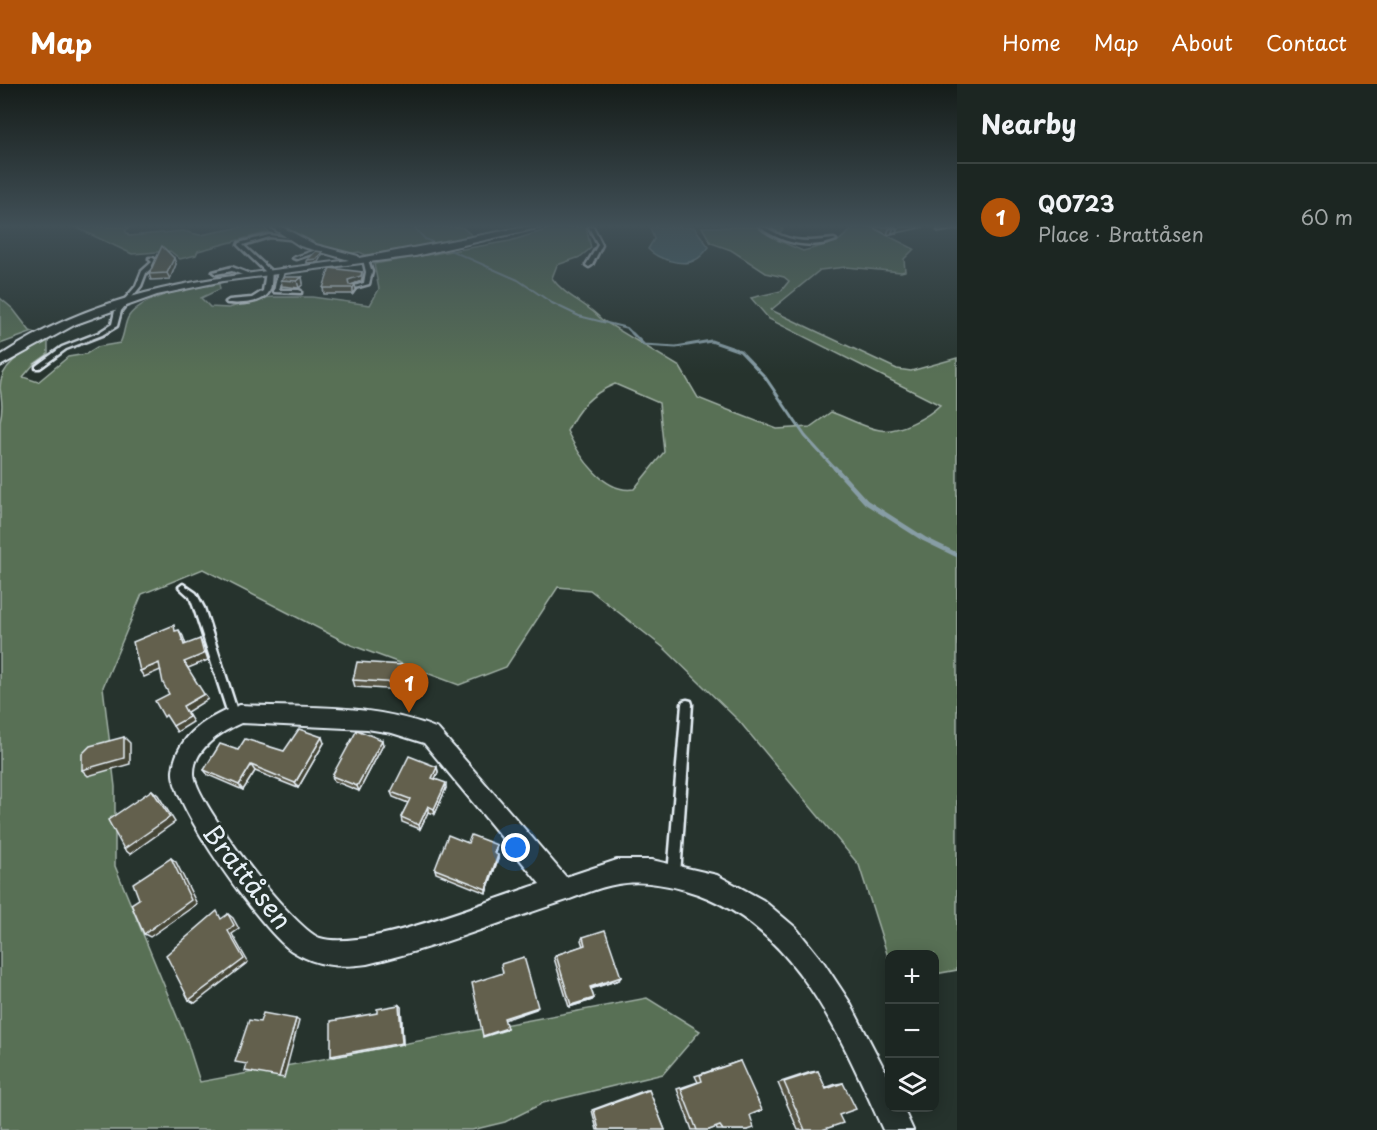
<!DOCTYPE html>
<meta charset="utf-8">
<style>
:root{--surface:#1c2622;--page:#29322f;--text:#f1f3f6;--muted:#a0a5a5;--line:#3a4340;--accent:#b45309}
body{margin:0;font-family:"Playpen Sans",sans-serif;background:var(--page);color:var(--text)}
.controls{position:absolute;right:18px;bottom:18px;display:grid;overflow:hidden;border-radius:12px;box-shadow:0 3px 15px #0003}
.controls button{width:54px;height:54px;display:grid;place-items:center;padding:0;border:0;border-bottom:2px solid var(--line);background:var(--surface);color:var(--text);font:30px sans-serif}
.you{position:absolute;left:516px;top:764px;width:21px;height:21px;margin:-15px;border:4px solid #fff;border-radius:50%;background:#1a73e8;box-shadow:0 0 0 9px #1a73e833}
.badge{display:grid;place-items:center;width:39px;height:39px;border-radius:50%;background:var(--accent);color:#fff;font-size:20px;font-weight:700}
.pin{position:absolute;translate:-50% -50px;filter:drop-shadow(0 2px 3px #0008)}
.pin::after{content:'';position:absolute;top:32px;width:21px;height:18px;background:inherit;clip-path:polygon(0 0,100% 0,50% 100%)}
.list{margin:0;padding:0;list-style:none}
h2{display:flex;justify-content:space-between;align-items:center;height:78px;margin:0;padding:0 24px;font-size:26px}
h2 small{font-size:20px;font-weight:400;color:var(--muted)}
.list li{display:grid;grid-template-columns:39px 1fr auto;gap:18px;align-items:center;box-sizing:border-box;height:108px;padding:0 24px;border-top:2px solid var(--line)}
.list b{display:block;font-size:22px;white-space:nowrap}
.list p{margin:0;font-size:20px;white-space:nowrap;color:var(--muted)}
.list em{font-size:20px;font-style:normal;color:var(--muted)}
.icon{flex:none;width:33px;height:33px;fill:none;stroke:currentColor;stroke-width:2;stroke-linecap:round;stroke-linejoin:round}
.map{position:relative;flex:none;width:957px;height:1046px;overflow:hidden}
header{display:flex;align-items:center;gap:36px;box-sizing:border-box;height:84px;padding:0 30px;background:var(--accent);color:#fff}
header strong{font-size:28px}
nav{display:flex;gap:33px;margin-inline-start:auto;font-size:21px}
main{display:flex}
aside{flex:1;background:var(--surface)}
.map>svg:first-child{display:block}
.green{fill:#596f54;stroke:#a0b0a6;stroke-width:1.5;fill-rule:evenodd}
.water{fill:#47656d;stroke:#879da5;stroke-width:1.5}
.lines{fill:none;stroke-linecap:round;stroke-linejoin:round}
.stream-far2{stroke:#879da5;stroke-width:2}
.stream-far1{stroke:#879da5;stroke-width:3}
.stream{stroke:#879da5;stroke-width:4.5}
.lane-casing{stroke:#e8f1f8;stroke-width:5}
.street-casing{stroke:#e8f1f8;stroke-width:4}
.lane{fill:#26332d;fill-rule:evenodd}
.street{fill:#26332d;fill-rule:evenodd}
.wall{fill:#555342;stroke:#e8f1f8;stroke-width:1.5}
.shaded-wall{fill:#454436;stroke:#e8f1f8;stroke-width:1.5}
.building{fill:#63614d;stroke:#e8f1f8;stroke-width:1.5}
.labels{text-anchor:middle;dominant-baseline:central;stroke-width:6;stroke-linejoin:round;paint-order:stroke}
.near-street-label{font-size:26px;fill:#e8f1f8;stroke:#26332d}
</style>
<header>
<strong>Map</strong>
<nav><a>Home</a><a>Map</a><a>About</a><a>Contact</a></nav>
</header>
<main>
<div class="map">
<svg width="957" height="1046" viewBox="0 0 957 1046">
<rect width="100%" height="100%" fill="#26332d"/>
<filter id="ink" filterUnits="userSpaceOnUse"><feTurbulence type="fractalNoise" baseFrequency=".0167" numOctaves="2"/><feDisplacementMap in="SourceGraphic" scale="12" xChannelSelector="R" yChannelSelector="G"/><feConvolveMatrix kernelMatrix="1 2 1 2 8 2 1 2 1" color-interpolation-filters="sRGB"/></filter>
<g filter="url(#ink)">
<g class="green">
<polygon points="75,143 132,143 125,146 129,152 183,147 200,151 242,143 263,143 269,148 198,167 196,171 180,175 170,167 132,170"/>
<path d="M286,143H462L475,154L366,171L359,168C334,174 305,158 286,143Z"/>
<path d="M555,143H586L591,164L580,173L557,181L552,194C565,213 587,219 602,236L680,283L698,314L733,328L777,345L810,343L831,328C846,333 865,344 880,346C898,349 928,333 940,321L769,235L751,214L781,207L789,197L784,193L766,189L731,166L711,159L702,143H781L783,145L777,151V156L803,167L837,158L855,143H871L914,165L904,175L905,187L901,188L846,183L820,186L771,226L897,285L911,287L957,274V886L935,890L934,870H890L889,876L859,781L739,637L664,564L590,506L558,503L506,583L459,601L351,561L203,485L142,510L103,603L115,703V782L187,957L200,998L647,914L700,947L663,990L543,1019L505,1038L472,1046H0V337C3,325 2,316 0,304C0,277 30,266 48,256V270L34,280L23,293L38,298L68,273L86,270L97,263L120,259C125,250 124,239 129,232C144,211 195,203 219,200L220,205L201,214L210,223L229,224L261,214L276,213H312L370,221L379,205L374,180L510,157ZM615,300L659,319L664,368L634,405C604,410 579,372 567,347C578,324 591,310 615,300Z"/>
<polygon points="0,214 13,225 30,247 33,248 0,260"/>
</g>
<path class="water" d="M650,143H694L709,163C706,167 700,174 695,176C683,183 657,175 648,165L654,155Z"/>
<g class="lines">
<polyline class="stream-far2" points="414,143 425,155 518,196 552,219 579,232 627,244 634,251"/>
<polyline class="stream-far1" points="632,249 644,261 676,263 711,257 740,267 765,293 805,352 836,386"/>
<polyline class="stream" points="835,384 866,418 924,455 957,471"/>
<defs>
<g id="lane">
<polygon points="589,143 593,143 602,161 592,181 589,183 586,181 598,161"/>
<path d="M760,143C768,143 774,149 782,152C799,159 816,157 834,155L836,156C812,166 780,159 760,143Z"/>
<polygon points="889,143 894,143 896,147 892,148"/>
<polygon points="947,143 957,143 957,144 940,147 938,146"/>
<path d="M269,151L291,154L289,155L269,153L243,161L272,188C271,194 272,202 269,208C263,220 238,220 227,219L226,218L229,216L252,214L263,207L266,188L238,161L239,159Z"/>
<polygon points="319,165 323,166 297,175 293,174"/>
<polygon points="149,174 153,174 158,178 146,189 141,202 121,227 117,242 102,251 66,265 40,284 36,284 36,282 62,263 98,249 112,240 115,227 136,202 142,187 152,178 149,175"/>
<polygon points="363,175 368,176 372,188 369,200 351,205 351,203 364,199 366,188"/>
<polygon points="232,183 250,190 251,191 248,193 232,187 216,190 213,188"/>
<polygon points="281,185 284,187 279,206 299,206 301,207 301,209 274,208 278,187"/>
<polygon points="183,500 196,509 204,524 239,633 238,636 234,638 230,636 229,633 194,524 190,513 179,503"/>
<polygon points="687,616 691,617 692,620 680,791 678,795 674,797 670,795 668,791 682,620 683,617"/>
</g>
<g id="street">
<path d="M271,143H282L316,161L358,172L359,174L525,143H542L415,172L223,197L157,211L76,240L0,282V272C111,199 222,194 349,176L300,162Z"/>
<path d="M240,621C306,624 376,619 438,645L566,793L617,776H652L717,791L763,816L796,844L824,879L849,917L890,996V1024H903L913,1046H883C840,952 794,837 685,806C664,800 639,796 618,800C598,803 580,812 561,818C497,839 433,865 367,880C340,884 316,882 292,867C264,850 170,719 173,687C176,651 209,632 240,621ZM241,639L367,645L392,649L424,659L540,800C491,815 365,868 320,854C293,845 195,718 194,690C193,665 221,648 241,639Z"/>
</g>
</defs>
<use href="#lane" class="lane-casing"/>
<use href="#street" class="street-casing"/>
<use href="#lane" class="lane"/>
<use href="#street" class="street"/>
</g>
<g class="wall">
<polygon points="872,143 893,143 891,150 887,151"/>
<polygon points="157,173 176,180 170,195 151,196 149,190"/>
<polygon points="302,193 303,200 299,204 282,202 281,196"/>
<polygon points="362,194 361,197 353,200 356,206 353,210 324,210 323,204"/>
<polygon points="403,581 405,588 401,606 355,603 353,596"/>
<polygon points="324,659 298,704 255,687 243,706 208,691 204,686 238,666 284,667"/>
<polygon points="383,661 359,707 334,697 332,692"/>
<polygon points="437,683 438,688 435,695 446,704 435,730 428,728 420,745 402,738 401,733 408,719 393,713 391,708"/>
<polygon points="468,759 497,761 495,770 498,771 498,775 486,809 436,789 435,785"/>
<polygon points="583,853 619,896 591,905 594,914 592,916 569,923 554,874 556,871 583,862 581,856"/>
<polygon points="399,921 401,923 403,960 334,973 331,972 377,929"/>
<polygon points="740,977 750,1031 748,1046 717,1046 716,1043 709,1046 692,1046 677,1005 698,998 695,992"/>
<polygon points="818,987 825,1004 836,1000 843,999 839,1031 822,1046 798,1046 778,999 811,988"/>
<polygon points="646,1006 649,1006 665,1046 597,1046 592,1026"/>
</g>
<g class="shaded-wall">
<polygon points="900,143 924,143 897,149"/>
<polygon points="894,144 891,150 887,151 889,145"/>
<polygon points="322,168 322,171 318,178 307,179 307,176"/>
<polygon points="174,174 176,180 170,195 167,189"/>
<polygon points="362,188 362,194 361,197 349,202 348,196"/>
<polygon points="302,193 303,200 299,204 297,197"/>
<polygon points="355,200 356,206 353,210 353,204"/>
<polygon points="179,546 183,552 188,567 184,561"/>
<polygon points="200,555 203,561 208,576 188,584 184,578"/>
<polygon points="159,579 163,585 144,593 140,587"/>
<polygon points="403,581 405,588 401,606 400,599"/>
<polygon points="204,610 208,615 187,628 193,638 177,648 173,642 183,622"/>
<polygon points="124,653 130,659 130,680 88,692 82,686"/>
<polygon points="322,653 324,659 298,704 295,699"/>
<polygon points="382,656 383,661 359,707 357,702"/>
<polygon points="251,681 255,687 243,706 239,701"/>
<polygon points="437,683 438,688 433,699 432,694"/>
<polygon points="446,699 446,704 435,730 434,725"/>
<polygon points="152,706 158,711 175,738 130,770 124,765"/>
<polygon points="428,722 428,728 420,745 419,741"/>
<polygon points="498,771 498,775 486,809 486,805"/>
<polygon points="171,774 176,778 197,820 150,853 144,850"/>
<polygon points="228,830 233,834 239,845 232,850 248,878 195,919 189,916 228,847"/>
<polygon points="621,893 619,896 588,905 590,903"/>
<polygon points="594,914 592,916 569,923 571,921"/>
<polygon points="399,921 401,923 403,960 402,959"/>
<polygon points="538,923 536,925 504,936 504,934"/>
<polygon points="296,935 299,937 284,994 279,993"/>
<polygon points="507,944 506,946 483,953 483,952"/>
</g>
<g class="building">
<polygon points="162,162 174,174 167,189 149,190"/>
<polygon points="316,167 322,168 317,175 307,176"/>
<polygon points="330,184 362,188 361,192 348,196 349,201 355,200 353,204 323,204"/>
<polygon points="284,193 302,193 297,197 281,196"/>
<polygon points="174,541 175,547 179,546 184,561 200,555 204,570 184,578 204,610 183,622 189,633 173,642 166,631 164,633 155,617 169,610 163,599 159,579 140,587 133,558"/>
<polygon points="357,578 403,581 400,599 353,596"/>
<polygon points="299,645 322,653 295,699 251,681 239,701 204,686 220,660 238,666 245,655 284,667"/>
<polygon points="357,646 382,656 357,702 332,692"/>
<polygon points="124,653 124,674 82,686 82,670 90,662"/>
<polygon points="409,672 437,683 432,694 446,699 434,725 428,722 419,741 401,733 410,715 391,708"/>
<polygon points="152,706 170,733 124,765 108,736"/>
<polygon points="448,751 468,759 471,751 497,761 494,769 498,771 486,805 435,785"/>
<polygon points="171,774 191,816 144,850 131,820 139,815 133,799"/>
<polygon points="217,827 221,835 228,830 234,841 228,847 244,875 189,916 166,871"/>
<polygon points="605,846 621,893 590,903 594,914 571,921 556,871 585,861 583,853"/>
<polygon points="524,873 538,923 504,934 507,944 483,952 472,899 503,889 501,880"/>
<polygon points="399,921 402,959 331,972 331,937 377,929 377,925"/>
<polygon points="263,929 296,935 279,993 245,987 247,980 235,978 249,936 260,938"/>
<polygon points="740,977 762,1026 750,1031 754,1044 748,1046 723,1046 720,1042 709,1046 697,1046 681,1005 702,997 700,991"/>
<polygon points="818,987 826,1005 843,999 856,1025 839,1031 843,1039 822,1046 805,1046 784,998"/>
<polygon points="649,1006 665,1046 599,1046 594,1026"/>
</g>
</g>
<linearGradient id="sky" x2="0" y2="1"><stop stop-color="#151c19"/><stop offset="0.49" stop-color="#415057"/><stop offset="1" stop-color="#415057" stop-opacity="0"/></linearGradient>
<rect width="957" height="290" fill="url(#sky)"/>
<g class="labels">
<g class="near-street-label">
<text transform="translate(248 792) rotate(52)">Brattåsen</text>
</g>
</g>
</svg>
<div class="controls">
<button>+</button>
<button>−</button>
<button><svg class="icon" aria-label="layers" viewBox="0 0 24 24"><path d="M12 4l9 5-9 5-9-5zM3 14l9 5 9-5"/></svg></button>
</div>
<div class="you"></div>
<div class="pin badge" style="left:409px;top:629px">1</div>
</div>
<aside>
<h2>Nearby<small></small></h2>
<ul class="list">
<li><span class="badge">1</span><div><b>QO723</b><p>Place · Brattåsen</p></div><em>60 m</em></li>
</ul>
</aside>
</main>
